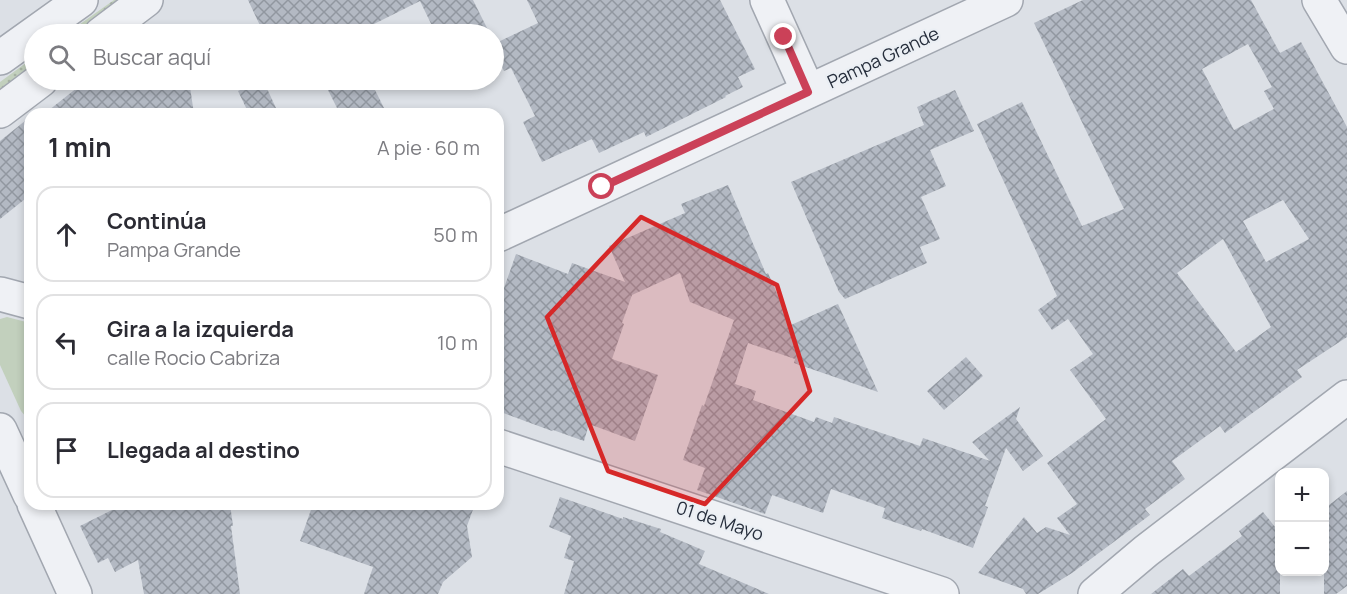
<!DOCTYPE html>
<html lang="es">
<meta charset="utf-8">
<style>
:root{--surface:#fff;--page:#f7f7f7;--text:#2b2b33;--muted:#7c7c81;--line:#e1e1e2}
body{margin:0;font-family:Manrope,sans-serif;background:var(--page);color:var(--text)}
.controls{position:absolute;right:18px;bottom:18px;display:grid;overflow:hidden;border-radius:12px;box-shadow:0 3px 9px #0003}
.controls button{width:54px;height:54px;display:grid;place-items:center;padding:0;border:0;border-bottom:2px solid var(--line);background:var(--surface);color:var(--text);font:30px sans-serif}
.stop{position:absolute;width:18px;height:18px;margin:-14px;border:4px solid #cb4158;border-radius:50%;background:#fff}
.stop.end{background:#cb4158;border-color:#fff;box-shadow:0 2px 6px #0008}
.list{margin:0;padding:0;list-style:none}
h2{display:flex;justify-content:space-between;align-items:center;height:78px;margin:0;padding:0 24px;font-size:26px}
h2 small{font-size:20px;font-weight:400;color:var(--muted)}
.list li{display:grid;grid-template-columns:39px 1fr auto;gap:18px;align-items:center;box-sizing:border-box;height:96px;margin:0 12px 12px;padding:0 12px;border:2px solid var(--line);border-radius:18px}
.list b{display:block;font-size:22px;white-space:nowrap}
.list p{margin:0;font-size:20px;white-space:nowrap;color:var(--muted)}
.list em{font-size:20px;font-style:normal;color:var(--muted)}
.icon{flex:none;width:33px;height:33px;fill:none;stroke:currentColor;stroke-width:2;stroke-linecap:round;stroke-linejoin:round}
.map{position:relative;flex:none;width:1347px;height:594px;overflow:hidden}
.search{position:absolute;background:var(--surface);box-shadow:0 3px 9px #0003;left:24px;top:24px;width:480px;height:66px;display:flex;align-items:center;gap:15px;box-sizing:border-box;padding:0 21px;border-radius:33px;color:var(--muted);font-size:22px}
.panel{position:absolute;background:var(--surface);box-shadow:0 3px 9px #0003;left:24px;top:108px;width:480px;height:402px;border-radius:18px}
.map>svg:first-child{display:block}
.grass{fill:url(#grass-dots)}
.park{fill:#c2d0bd}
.building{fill:url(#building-cross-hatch);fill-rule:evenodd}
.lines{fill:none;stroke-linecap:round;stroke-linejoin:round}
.minor-casing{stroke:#a2a7b0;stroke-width:36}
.minor{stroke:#eff1f5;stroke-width:33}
.route{stroke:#cb4158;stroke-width:8}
.marked{fill:#d62828;fill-opacity:0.2;stroke:#d62828;stroke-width:4.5;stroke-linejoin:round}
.labels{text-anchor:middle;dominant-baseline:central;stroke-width:4.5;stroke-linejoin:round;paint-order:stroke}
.street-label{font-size:18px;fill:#262e3c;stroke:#ebeff4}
</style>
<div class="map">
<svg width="1347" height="594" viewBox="0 0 1347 594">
<defs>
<pattern id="grass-dots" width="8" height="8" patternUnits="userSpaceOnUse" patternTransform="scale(1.5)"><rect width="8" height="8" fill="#c2d0bd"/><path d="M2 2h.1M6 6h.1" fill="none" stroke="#a7b3a3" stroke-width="1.8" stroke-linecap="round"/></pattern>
<pattern id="building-cross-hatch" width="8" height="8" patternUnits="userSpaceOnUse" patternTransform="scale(1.5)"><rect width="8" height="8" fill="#b3b9c3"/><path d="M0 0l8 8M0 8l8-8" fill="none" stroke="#9197a0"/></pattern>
</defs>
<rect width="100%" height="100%" fill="#dce0e6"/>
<g class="grass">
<polygon points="114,0 125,0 78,34 66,34"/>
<polygon points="34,57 34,66 0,91 0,82"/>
</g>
<polygon class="park" points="7,317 30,323 30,417 27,418 21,411 0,365 0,319"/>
<g class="building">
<polygon points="248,0 473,0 490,34 436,34 420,1 370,26 374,34 264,34"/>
<polygon points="527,0 720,0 755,69 738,77 743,87 725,96 726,97 646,137 644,132 599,153 592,139 542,162 523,122 535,116 511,68 504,71 494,51 494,44 538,23"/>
<path d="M1083,0H1251L1280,53L1301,42L1347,127V337L1297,370L1302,377L1225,433L1220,426L1172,461L1185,479L1145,509L1150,515L1072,573L1038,594H1026L1023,589L978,573L1024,517L1037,533L1046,527L1070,535L1057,518L1077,504L1047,463L1106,419L1070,370L1093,354L1068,319L1052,330L1038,310L1057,296L977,124L1022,102L1082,226L1124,209L1034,23ZM1248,44L1272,87L1264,91L1274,109L1234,130L1202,69ZM1283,200L1309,239L1266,262L1243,221ZM1223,239L1271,327L1236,352L1177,273Z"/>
<polygon points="87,80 189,80 194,114 44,114"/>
<polygon points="261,80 263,80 276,108 263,114 249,114 238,91"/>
<polygon points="340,80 370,80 387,114 340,114 326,86"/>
<polygon points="955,90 974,131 930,150 946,186 921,197 940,239 920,247 927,263 845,299 839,292 791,182 924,125 917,107"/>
<polygon points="30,117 30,195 0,219 0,141"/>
<polygon points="728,185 766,274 768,273 791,325 838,304 878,392 794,363 795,359 748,343 735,384 756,391 753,400 814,422 816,417 832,423 834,417 920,446 923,438 990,461 972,442 1020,407 1016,419 1043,456 1023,471 1006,448 985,506 988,507 973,548 922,529 921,531 882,518 885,508 831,489 823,513 772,495 765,514 697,490 705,468 683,460 702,405 704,406 734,320 690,302 680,273 632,295 622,323 624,324 612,359 658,375 635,441 589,424 584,441 553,430 552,431 498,411 498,286 504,288 516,254 568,274 572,263 625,282 609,246 685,213 681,204"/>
<polygon points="966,357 983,376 944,410 927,391"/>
<polygon points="1347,491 1347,586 1336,594 1324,594 1324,509"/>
<polygon points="560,497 623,519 623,517 661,529 660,532 705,551 699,564 769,594 564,594 574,561 564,558 571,536 549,527"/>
<polygon points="124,504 230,504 233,526 231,526 240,594 144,594 138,560 115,572 108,558 98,563 80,526"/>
<polygon points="313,504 475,504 467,526 472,557 443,582 438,594 364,594 373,567 300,541"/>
<polygon points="1263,512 1280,533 1280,594 1151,594 1183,569 1189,576 1242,536 1239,531"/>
</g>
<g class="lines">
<defs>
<g id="minor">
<polyline points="767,0 808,91"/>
<polyline points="1319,0 1347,47"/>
<polyline points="101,34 146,0"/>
<polyline points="0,58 81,0"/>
<polyline points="0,111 41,80"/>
<polyline points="498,235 1006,0"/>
<polyline points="0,294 30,302"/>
<polyline points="0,430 30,495"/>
<polyline points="498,446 942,594"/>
<polyline points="34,504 75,594"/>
<polyline points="1095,594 1146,551 1347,397"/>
</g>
</defs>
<use href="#minor" class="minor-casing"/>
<use href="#minor" class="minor"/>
</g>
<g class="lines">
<polyline class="route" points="602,187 808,92 784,37"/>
</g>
<path class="marked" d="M641,217L777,285L810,391L705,504L608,471L547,317Z"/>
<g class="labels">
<g class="street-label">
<text transform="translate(883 57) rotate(-25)">Pampa Grande</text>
<text transform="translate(720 520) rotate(18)">01 de Mayo</text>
</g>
</g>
</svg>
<div class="controls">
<button>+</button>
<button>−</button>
</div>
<div class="stop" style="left:602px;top:187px"></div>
<div class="stop end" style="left:784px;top:37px"></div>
<div class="search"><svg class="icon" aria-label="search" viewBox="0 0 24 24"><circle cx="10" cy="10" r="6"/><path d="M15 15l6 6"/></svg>Buscar aquí</div>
<section class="panel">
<h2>1 min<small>A pie · 60 m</small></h2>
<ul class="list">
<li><svg class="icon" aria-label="ahead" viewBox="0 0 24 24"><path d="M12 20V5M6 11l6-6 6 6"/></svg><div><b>Continúa</b><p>Pampa Grande</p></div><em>50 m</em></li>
<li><svg class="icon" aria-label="left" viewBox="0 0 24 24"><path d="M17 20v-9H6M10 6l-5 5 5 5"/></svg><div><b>Gira a la izquierda</b><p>calle Rocio Cabriza</p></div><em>10 m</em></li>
<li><svg class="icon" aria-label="arrive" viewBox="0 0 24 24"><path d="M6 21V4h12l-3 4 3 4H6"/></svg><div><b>Llegada al destino</b></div></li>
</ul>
</section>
</div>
